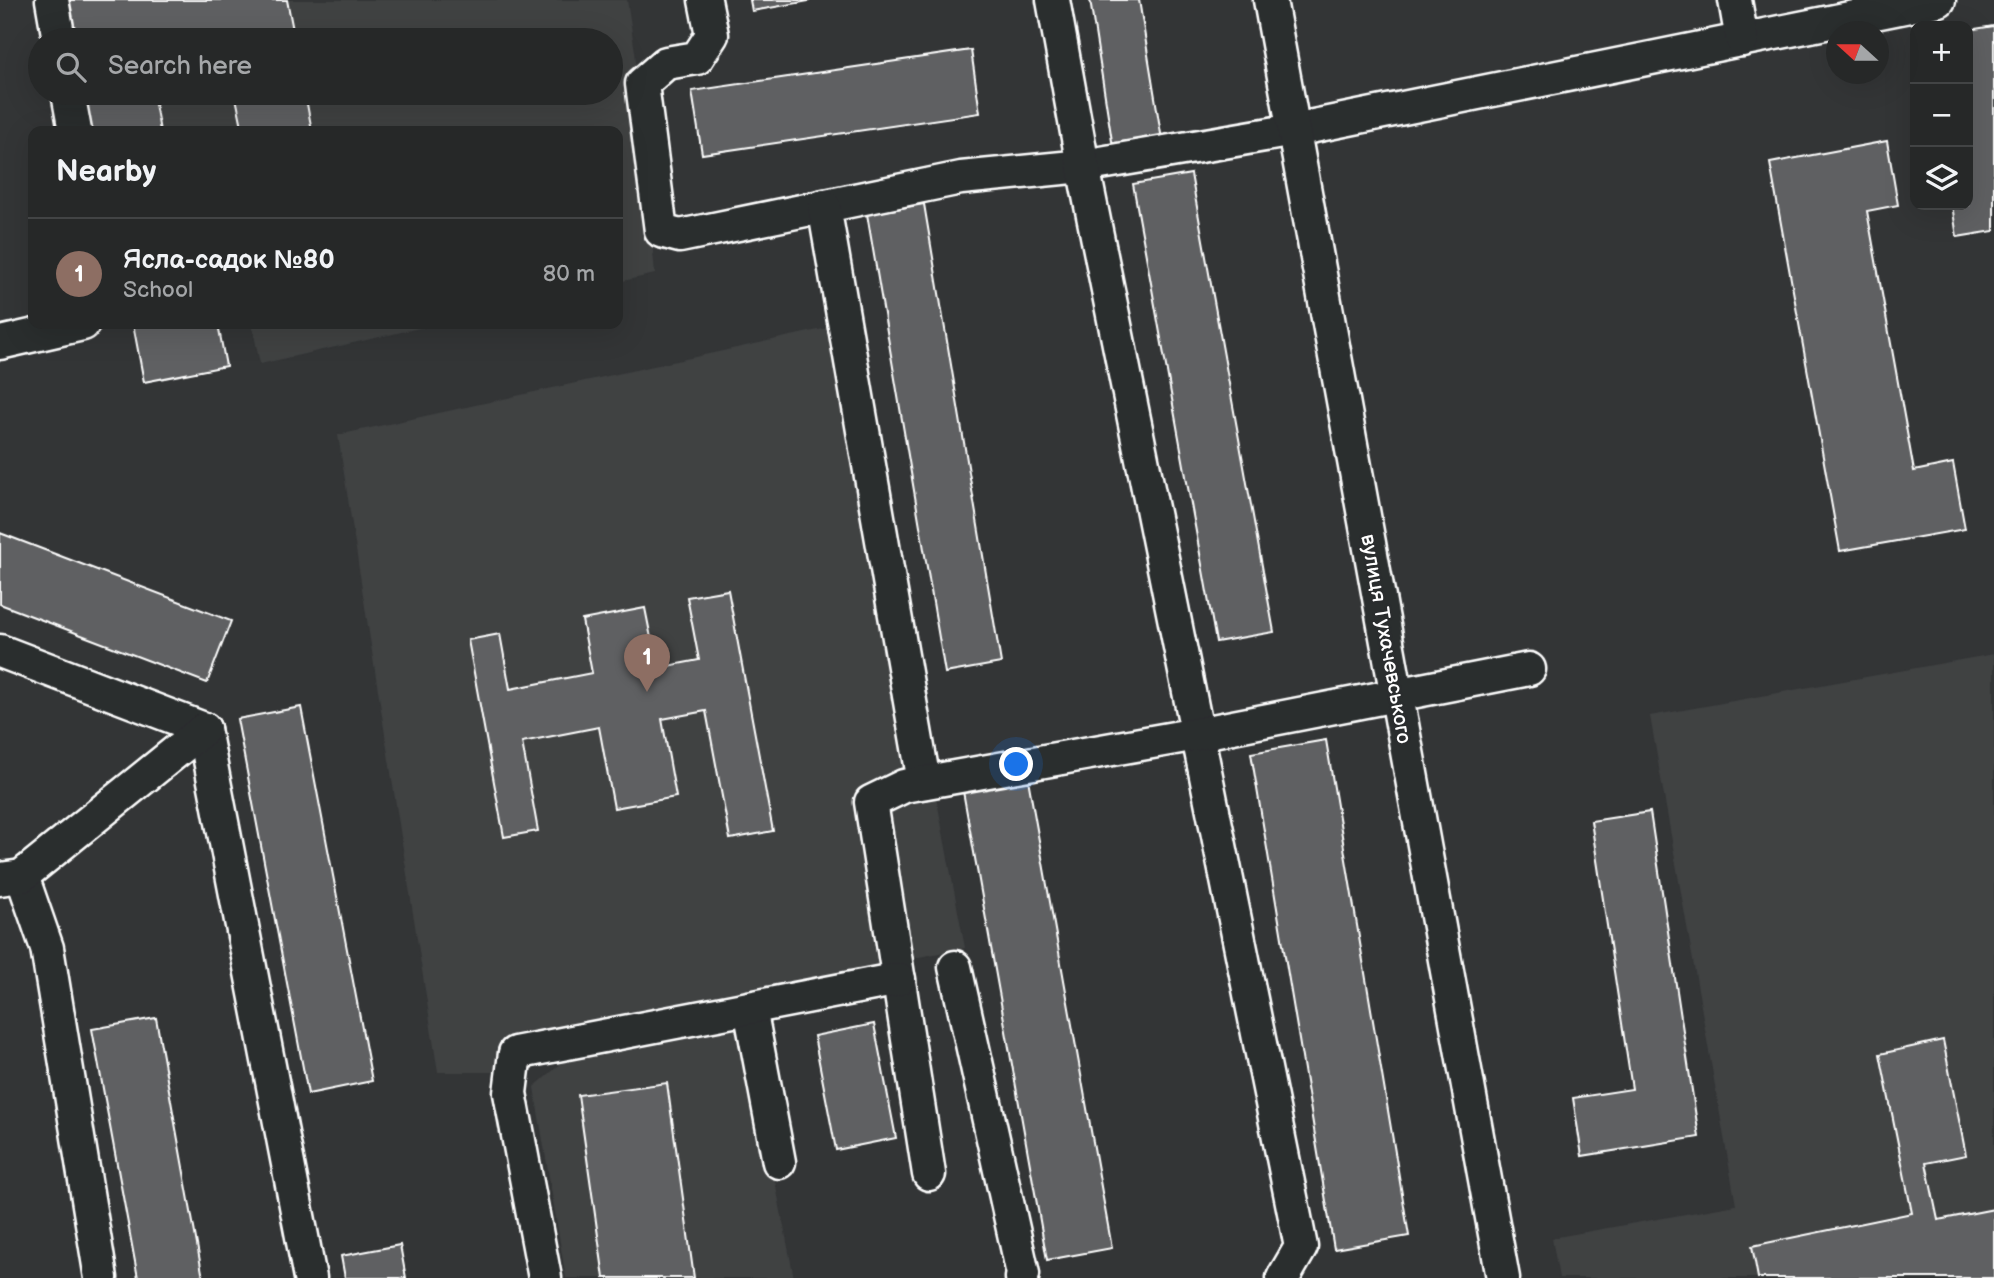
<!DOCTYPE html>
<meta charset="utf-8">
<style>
:root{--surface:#262828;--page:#2e3030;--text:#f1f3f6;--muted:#a4a6a8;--line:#424445;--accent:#ea580c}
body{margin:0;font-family:"Balsamiq Sans",sans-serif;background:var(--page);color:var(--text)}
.controls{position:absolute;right:21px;top:21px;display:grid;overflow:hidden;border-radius:14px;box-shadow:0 7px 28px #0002}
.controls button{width:63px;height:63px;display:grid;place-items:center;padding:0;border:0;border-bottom:2px solid var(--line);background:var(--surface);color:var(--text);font:35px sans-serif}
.compass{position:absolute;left:1826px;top:21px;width:63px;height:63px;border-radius:50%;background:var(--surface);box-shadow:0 7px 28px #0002;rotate:291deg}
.you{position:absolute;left:1017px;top:765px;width:24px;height:24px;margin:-18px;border:5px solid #fff;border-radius:50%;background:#1a73e8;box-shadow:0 0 0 10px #1a73e833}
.badge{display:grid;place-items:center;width:46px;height:46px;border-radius:50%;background:var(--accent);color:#fff;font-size:23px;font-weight:700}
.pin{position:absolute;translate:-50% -58px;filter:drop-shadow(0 2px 4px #0008)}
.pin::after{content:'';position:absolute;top:37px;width:24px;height:21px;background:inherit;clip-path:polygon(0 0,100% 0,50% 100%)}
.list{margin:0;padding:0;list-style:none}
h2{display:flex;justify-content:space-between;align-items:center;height:91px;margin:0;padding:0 28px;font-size:30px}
h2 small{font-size:23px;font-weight:400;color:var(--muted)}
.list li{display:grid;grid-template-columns:46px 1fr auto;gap:21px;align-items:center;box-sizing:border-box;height:112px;padding:0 28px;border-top:2px solid var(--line)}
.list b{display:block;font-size:26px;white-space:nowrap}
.list p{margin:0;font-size:23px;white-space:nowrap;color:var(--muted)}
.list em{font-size:23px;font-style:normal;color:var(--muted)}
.icon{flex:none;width:38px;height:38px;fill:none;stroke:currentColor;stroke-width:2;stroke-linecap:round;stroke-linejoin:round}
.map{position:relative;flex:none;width:1994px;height:1278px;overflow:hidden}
.search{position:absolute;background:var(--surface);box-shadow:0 7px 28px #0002;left:28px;top:28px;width:595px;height:77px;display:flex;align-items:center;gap:18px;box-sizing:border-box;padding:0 24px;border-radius:38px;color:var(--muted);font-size:26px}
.panel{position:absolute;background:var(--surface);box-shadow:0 7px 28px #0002;left:28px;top:126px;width:595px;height:203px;border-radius:14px}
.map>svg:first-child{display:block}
.built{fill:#404243}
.building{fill:#5f6162;stroke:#fff;stroke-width:2}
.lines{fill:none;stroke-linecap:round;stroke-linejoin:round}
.minor-casing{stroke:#fff;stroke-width:37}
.minor{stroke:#2a2d2e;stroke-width:32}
.labels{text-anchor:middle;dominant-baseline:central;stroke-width:5;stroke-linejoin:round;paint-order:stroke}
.street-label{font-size:21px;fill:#fff;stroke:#2a2d2e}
</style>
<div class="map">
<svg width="1994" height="1278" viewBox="0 0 1994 1278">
<rect width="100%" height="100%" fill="#333536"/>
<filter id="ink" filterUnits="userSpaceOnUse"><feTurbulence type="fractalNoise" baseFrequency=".0143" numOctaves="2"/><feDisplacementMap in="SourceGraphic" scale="14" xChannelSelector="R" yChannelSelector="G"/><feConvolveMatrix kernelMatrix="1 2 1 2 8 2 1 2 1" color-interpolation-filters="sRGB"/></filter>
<g filter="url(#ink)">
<g class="built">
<polygon points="60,0 627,0 635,52 655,274 618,282 618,131 83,131 76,93 611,93 611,40 67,40"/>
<polygon points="252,324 437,324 260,364"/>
<polygon points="846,324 965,948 573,1024 523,1072 438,1072 338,435"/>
<polygon points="1994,654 1994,1278 1559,1278 1552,1238 1736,1205 1650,716"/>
<polygon points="744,1023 794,1278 566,1278 534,1087 571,1055"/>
</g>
<g class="building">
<polygon points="65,0 287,0 295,40 225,40 224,34 190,40 72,40"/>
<polygon points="750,0 809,0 809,1 752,11"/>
<polygon points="1090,0 1139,0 1163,146 1114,154"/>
<polygon points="1994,26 1994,231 1957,237 1952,205 1968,205 1968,30"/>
<polygon points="971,50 980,113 702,154 692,91"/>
<polygon points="82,93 153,93 160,131 90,131"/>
<polygon points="235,93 305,93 312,131 243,131"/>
<polygon points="1887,141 1898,205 1867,211 1914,471 1953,463 1965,529 1840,551 1770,163"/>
<polygon points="1191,174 1274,632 1216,642 1133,184"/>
<polygon points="924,204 1001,663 945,673 867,214"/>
<polygon points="133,324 218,324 226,366 144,382"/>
<polygon points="0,533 231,621 207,683 0,604"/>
<polygon points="728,590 773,831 730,839 706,711 662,719 676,797 614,808 599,727 522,742 538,831 504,837 468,640 500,634 510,689 592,673 582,620 645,608 657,668 699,660 687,597"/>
<polygon points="301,707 372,1081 308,1094 237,719"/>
<polygon points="1326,740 1409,1236 1334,1249 1251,753"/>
<polygon points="1026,768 1112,1248 1047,1260 961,780"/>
<polygon points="1650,812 1699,1137 1582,1156 1573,1098 1632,1089 1591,821"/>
<polygon points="156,1018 203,1278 138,1278 92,1029"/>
<polygon points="874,1024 896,1138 836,1150 814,1036"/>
<polygon points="1943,1040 1966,1155 1926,1163 1938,1220 1994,1209 1994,1278 1758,1278 1752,1246 1912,1213 1880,1054"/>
<polygon points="667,1083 694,1278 604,1278 578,1095"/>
<polygon points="400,1245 406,1278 345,1278 341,1256"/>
</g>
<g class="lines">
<defs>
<g id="minor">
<polyline points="52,0 59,40"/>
<polyline points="705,0 712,35 697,58 666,63 642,84 661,231 680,236 961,178 1083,166 1294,130 1939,0"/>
<polyline points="1053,0 1083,166 1301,1247 1283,1278"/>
<polyline points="1270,0 1503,1278"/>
<polyline points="1735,0 1742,40"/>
<polyline points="68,93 75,131"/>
<polyline points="824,206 924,782"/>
<polyline points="0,343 83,324"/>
<polyline points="0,651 204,729"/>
<polyline points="204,729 310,1278"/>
<polyline points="22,876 47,948 101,1278"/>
<polyline points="0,879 22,876 204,729"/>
<polyline points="955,967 1023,1274 1022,1278"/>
<polyline points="750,1008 779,1162"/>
<polyline points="929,1174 871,802 904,786 1197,734 1529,669"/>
<polyline points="545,1278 510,1093 515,1053 899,979"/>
</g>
</defs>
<use href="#minor" class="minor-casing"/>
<use href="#minor" class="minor"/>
</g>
</g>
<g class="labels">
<g class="street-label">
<text transform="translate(1386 639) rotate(80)">вулиця Тухачевського</text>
</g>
</g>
</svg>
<div class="controls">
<button>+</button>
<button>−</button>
<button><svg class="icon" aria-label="layers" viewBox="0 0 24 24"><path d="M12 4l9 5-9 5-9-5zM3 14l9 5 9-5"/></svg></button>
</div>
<svg class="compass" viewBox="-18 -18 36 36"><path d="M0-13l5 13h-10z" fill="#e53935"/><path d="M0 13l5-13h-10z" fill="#a4a6a8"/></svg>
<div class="you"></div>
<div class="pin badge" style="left:647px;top:692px;background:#8d6e63">1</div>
<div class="search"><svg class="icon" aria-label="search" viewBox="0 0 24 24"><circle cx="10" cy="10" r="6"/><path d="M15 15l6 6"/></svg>Search here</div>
<section class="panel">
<h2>Nearby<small></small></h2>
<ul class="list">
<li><span class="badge" style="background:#8d6e63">1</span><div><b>Ясла-садок №80</b><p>School</p></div><em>80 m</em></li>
</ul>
</section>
</div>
